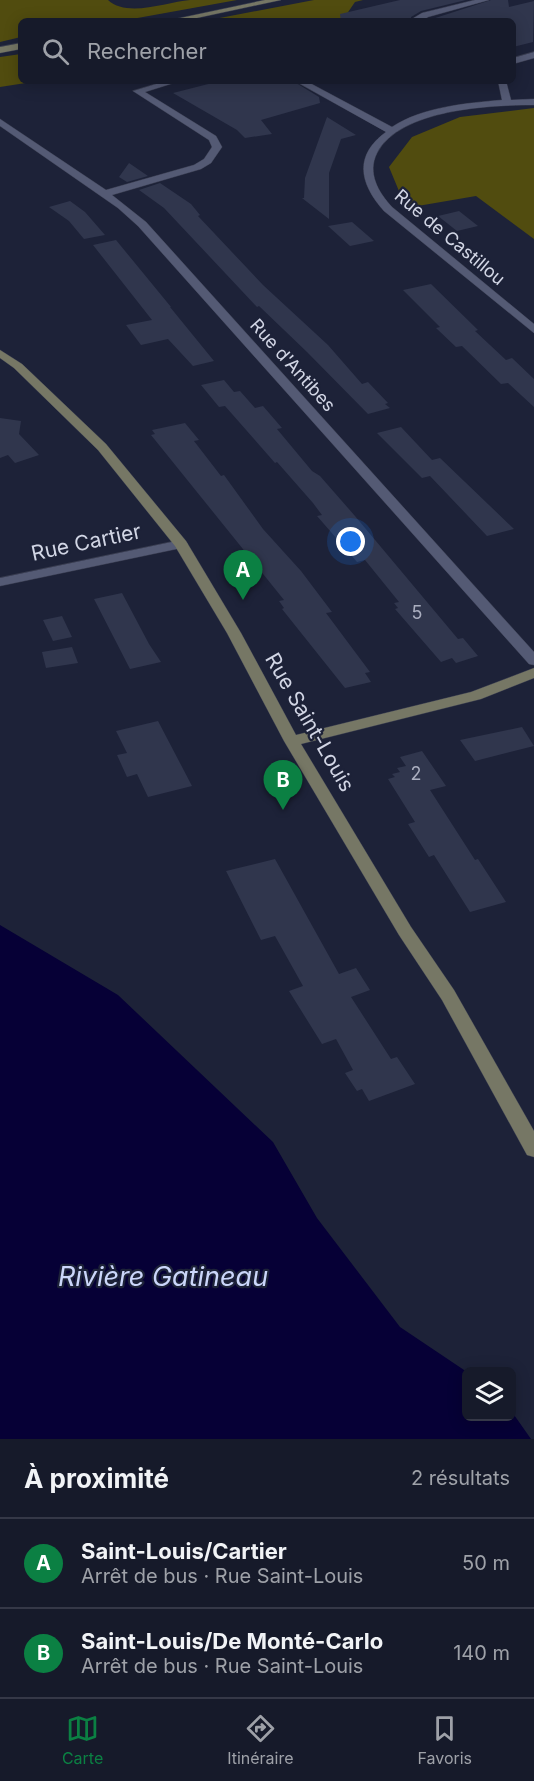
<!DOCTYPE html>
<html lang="fr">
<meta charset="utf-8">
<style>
:root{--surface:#161a2a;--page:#232736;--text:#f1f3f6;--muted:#9ea1a8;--line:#353847;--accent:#0b8043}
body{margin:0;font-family:Inter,sans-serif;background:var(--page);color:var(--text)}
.controls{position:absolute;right:18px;bottom:18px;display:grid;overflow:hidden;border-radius:9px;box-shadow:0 3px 15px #0003}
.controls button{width:54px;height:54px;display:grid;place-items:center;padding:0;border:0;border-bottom:2px solid var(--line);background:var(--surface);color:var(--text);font:30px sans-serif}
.you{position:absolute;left:351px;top:542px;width:21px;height:21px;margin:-15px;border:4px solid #fff;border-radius:50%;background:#1a73e8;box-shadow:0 0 0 9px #1a73e833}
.badge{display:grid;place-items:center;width:39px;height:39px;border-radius:50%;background:var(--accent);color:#fff;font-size:20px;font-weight:700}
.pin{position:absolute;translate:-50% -50px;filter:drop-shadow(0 2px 3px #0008)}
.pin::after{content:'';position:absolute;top:32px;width:21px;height:18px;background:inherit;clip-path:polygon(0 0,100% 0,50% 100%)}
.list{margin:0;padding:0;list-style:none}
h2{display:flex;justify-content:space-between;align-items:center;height:78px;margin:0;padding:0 24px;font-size:26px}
h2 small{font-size:20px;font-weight:400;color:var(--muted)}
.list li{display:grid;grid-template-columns:39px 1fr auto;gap:18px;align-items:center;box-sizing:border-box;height:90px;padding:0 24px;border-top:2px solid var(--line)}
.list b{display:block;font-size:22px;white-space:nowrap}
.list p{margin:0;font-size:20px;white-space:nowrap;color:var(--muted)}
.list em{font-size:20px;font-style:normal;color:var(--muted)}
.icon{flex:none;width:33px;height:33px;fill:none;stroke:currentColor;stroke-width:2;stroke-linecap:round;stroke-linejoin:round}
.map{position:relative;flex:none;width:534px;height:1439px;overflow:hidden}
.search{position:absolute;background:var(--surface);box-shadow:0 3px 15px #0003;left:18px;right:18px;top:18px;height:66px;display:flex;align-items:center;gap:15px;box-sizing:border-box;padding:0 21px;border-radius:9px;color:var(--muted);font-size:22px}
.sheet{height:258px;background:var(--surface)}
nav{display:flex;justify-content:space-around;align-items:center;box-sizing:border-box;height:84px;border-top:2px solid var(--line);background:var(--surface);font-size:16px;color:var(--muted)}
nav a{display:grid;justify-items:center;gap:3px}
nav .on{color:var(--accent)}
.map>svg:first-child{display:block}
.green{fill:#514c0f}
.water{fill:#060036}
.building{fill:#30364d}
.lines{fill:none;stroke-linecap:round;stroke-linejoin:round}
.street-casing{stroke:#383c4f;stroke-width:1}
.secondary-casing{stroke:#383c4f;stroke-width:1}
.street{fill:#545a74;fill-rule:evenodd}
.secondary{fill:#767765;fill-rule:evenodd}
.labels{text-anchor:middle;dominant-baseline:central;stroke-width:4.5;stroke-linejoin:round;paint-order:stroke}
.far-street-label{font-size:18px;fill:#d2d6e5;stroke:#1d2238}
.number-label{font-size:18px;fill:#aaaebf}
.street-label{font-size:21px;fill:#d2d6e5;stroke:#1d2238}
.near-water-label{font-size:27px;font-style:italic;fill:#cbd6fa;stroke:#1d2238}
</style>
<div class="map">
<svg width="534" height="1439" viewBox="0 0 534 1439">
<rect width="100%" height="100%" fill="#1d2238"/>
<g class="green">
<path d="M0,0H108C127,18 167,2 190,0C205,0 221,0 237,0L121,21H21V37L0,42Z"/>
<polygon points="314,0 363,0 355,2 342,21 204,21"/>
<polygon points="21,54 21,81 39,81 0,87 0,57"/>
<polygon points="534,108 534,239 476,196 406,208 389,167 412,137 460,117"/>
</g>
<polygon class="water" points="0,925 118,995 273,1142 317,1218 400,1327 467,1372 466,1416 512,1416 512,1412 531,1439 0,1439"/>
<g class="building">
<polygon points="400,0 466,0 421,11 411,17 411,21 341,21 340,14"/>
<polygon points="491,0 508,0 509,7 534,1 533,42 513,47 513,21 426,21"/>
<polygon points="220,81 293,81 319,97 320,103 261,120 272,134 245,138 237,130 173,93"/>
<polygon points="327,117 356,135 341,139 329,173 329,219 302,198 304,198 305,178"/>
<polygon points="129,163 148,176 127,182 119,177"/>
<polygon points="160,183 191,204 200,215 198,216 263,285 328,345 362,384 368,382 388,403 385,404 390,408 368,414 307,352 259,306 257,307 164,208 139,190"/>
<polygon points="70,201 85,212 105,235 84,239 69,221 49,207"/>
<polygon points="459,211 478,226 457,231 438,216"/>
<polygon points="352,222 374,241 350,246 328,226"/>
<polygon points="116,240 171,307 170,307 214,361 193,366 168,339 141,345 126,325 152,320 93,245"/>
<polygon points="431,284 478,330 475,331 506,360 512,358 534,379 534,407 508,383 501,384 462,346 456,347 436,328 440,327 403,290"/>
<polygon points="224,380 234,392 240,391 255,408 263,406 282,428 277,429 312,471 320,476 355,516 458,639 463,638 478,656 456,663 452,658 441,662 395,609 398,608 394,603 399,602 365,560 357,562 317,516 322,515 313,503 277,462 275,463 225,406 219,407 201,385"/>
<polygon points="0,418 21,421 19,434 39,455 15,463 8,455 0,458"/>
<polygon points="185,423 199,440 194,441 221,476 224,475 263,529 301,571 332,612 326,613 370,672 365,673 371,682 345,688 282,609 284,608 279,601 284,600 151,435 155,434 152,430"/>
<polygon points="401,427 432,460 440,458 514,529 487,536 430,476 422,478 377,433"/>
<polygon points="122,593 149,644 161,662 130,669 94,599"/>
<polygon points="62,616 72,637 53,641 43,620"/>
<polygon points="72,647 78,663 46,668 42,652"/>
<polygon points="158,721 192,786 148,797 137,774 127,777 117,755 127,753 116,731"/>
<polygon points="522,727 534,746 475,761 460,740"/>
<polygon points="422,751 446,786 430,790 475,860 478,859 506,902 470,912 434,855 429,857 408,824 415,822 388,779 395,777 392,774 400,772 397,768 406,766 400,757"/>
<polygon points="275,859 339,974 356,968 370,990 351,997 391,1059 397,1057 415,1084 369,1101 362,1089 357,1091 345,1073 353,1070 336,1039 322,1044 289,991 303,986 275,936 261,940 226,871"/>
</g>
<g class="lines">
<defs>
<g id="street">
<polygon points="475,0 489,0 428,17 422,21 412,19 422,13"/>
<polygon points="534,52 534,58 513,64 513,58"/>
<polygon points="166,81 180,81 145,92 216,136 222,147 211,163 201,169 112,195 146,222 534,652 534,665 529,664 138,226 118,208 0,126 0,119 106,190 194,165 204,159 212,147 209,140 133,91"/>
<path d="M295,81H306L392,127C422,107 467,103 502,100L498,81H506L511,100L534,99V105C490,105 400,109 377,153C367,173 378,192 392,207L534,324V333L384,211C360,184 353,156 386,132Z"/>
<polygon points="181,540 188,544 186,547 0,586 0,578"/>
</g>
<g id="secondary">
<polygon points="265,0 281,0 183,21 166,21"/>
<polygon points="21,43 21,49 0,53 0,47"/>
<polygon points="0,350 22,364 106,444 186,541 241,633 296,735 471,692 534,668 534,678 481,699 301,744 411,927 454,990 534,1131 534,1157 527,1155 442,1000 399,935 284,741 227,633 175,546 98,450 14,368 0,358"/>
</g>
</defs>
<use href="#street" class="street-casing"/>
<use href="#secondary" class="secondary-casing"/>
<use href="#street" class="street"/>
<use href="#secondary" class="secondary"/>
</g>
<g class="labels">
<g class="far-street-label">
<text transform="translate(450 237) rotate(40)">Rue de Castillou</text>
<text transform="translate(293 365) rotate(48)">Rue d'Antibes</text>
</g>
<g class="number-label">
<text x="417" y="612">5</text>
<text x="416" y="773">2</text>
</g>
<g class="street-label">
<text transform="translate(86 542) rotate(-12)">Rue Cartier</text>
<text transform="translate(310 722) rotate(60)">Rue Saint-Louis</text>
</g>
<g class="near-water-label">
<text x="163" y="1276">Rivière Gatineau</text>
</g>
</g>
</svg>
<div class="controls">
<button><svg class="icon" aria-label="layers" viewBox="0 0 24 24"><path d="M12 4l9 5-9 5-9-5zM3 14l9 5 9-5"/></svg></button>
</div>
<div class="you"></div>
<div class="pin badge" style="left:243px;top:600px">A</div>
<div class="pin badge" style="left:283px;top:810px">B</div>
<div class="search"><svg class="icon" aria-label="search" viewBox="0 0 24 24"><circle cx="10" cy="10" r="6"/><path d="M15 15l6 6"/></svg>Rechercher</div>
</div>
<section class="sheet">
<h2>À proximité<small>2 résultats</small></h2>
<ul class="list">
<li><span class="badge">A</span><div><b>Saint-Louis/Cartier</b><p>Arrêt de bus · Rue Saint-Louis</p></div><em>50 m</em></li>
<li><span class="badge">B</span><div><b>Saint-Louis/De Monté-Carlo</b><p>Arrêt de bus · Rue Saint-Louis</p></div><em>140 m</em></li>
</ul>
</section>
<nav>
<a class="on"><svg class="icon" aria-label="map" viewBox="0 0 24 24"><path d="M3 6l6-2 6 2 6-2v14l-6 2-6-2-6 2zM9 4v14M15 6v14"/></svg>Carte</a>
<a><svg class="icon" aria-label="directions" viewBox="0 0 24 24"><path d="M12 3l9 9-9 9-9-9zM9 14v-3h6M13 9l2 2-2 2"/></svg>Itinéraire</a>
<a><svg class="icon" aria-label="saved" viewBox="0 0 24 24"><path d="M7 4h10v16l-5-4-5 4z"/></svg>Favoris</a>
</nav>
